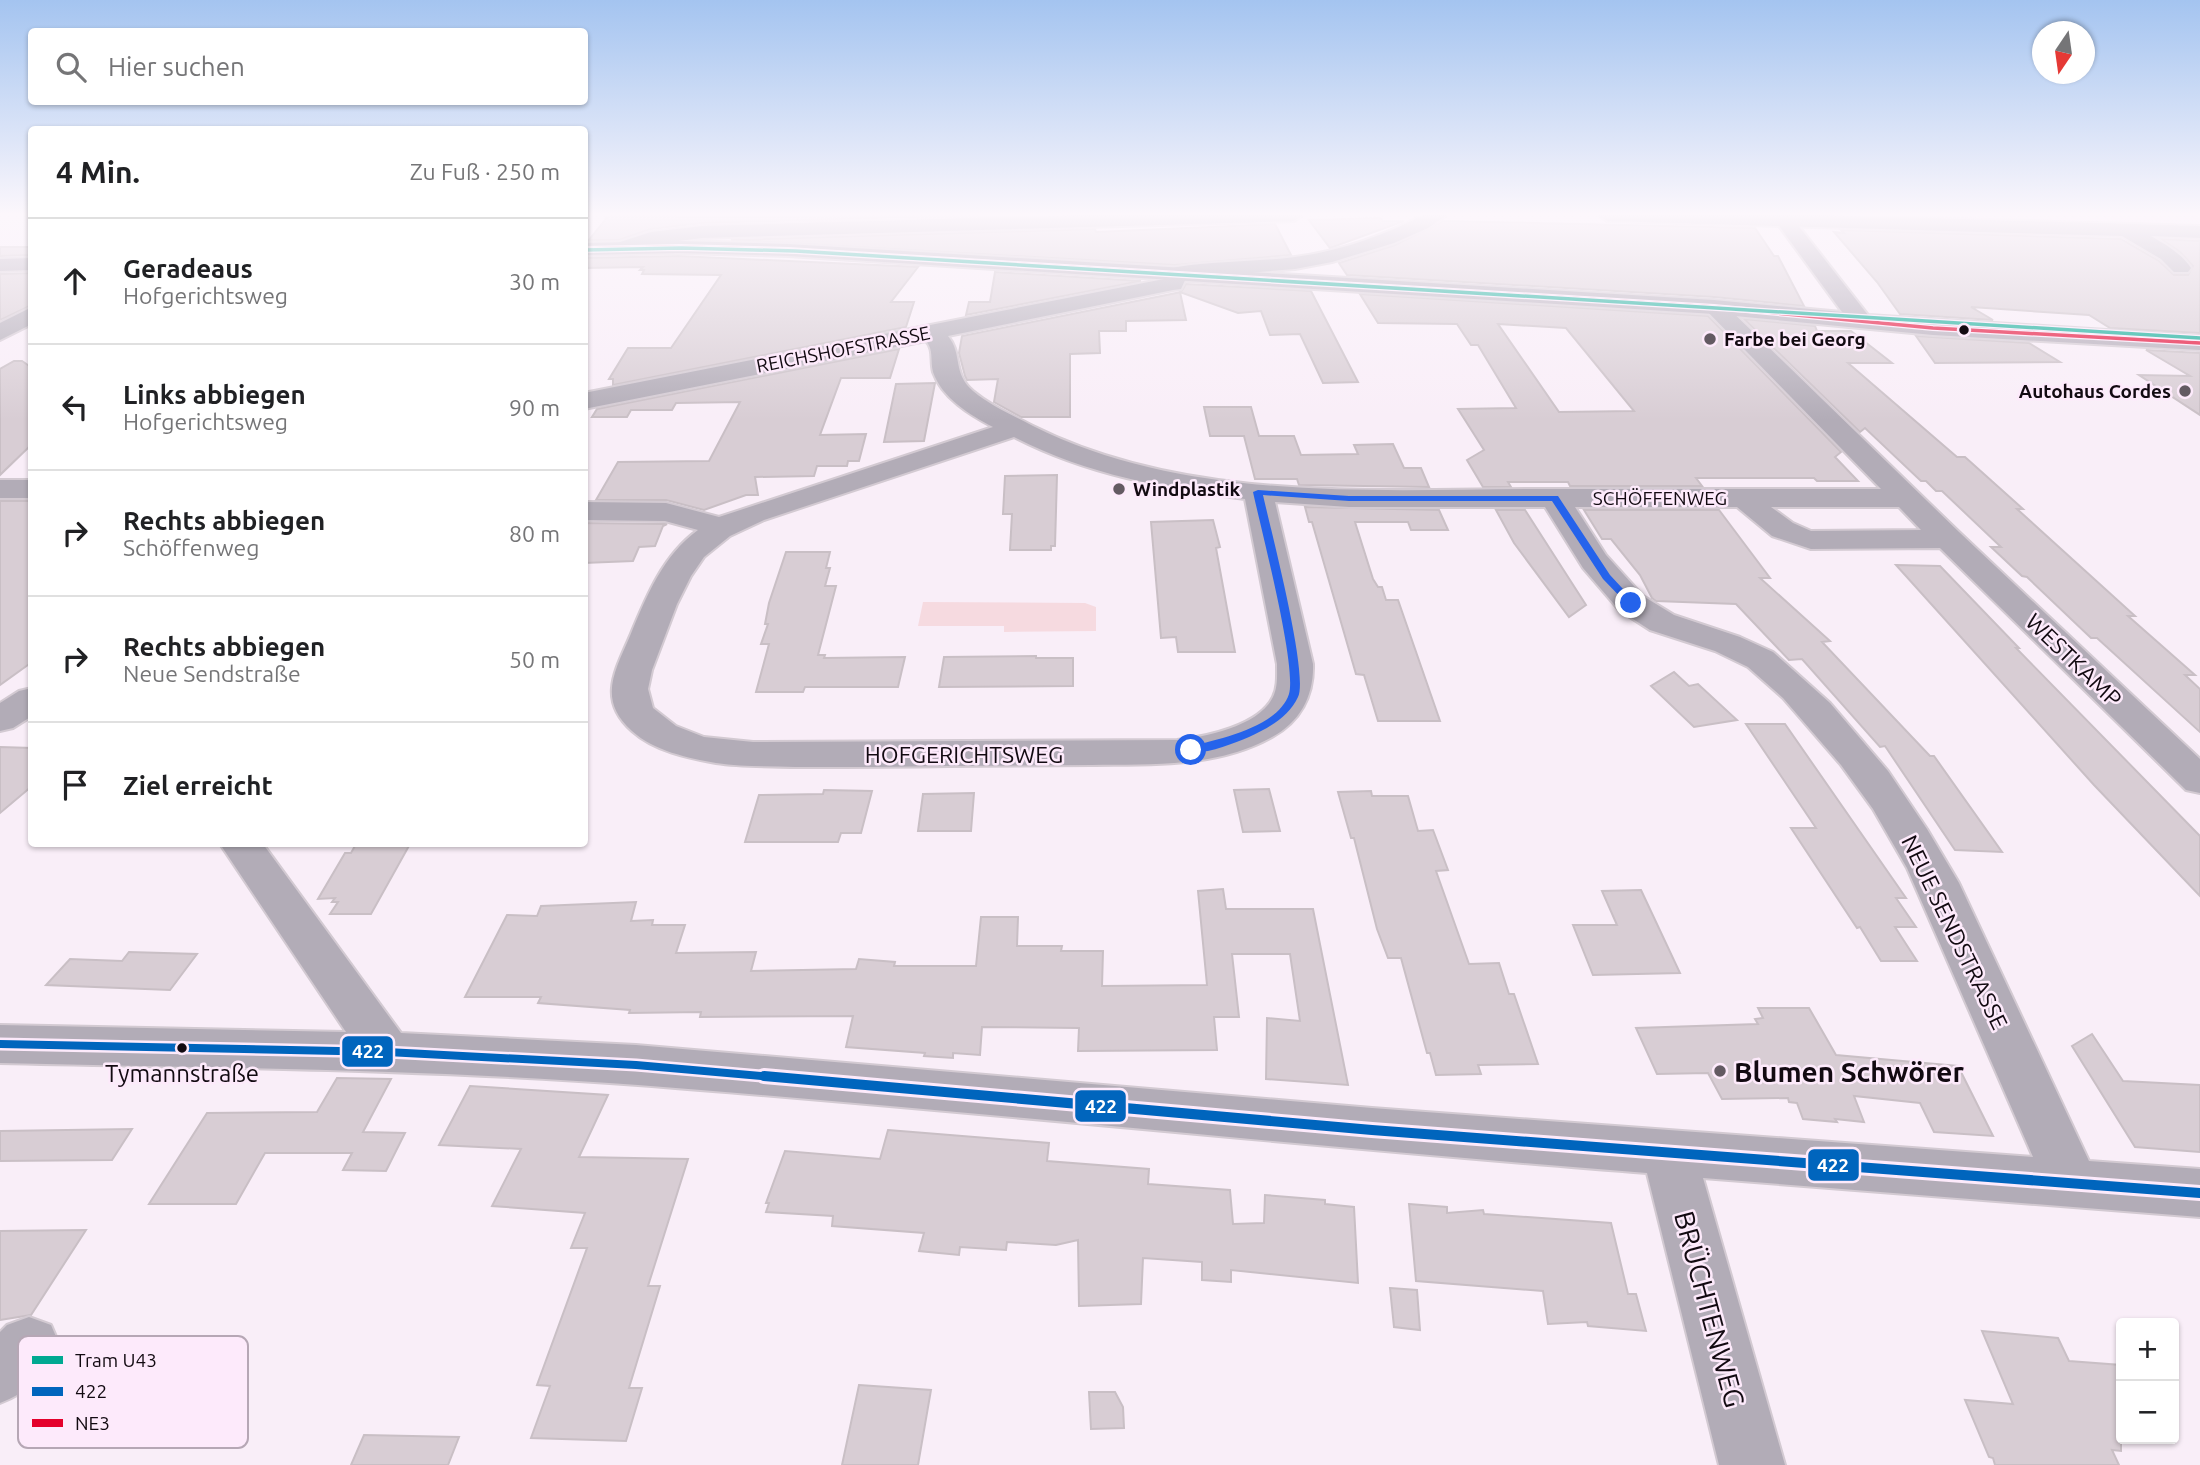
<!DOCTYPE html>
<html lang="de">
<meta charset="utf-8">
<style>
:root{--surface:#fff;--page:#f6f6f6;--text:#202124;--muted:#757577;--line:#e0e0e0}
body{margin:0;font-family:Ubuntu,sans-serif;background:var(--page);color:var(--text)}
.controls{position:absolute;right:21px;bottom:21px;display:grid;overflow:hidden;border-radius:7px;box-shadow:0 2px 5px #0004}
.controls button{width:63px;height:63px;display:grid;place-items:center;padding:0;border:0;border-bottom:2px solid var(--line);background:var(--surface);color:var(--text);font:35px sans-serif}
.compass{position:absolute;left:2032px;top:21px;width:63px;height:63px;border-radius:50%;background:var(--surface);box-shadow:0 2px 5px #0004;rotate:193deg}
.stop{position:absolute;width:21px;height:21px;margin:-16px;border:5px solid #2563eb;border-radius:50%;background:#fff}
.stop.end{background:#2563eb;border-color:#fff;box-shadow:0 2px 7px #0008}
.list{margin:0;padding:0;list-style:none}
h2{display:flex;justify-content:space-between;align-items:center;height:91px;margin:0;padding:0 28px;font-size:30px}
h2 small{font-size:23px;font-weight:400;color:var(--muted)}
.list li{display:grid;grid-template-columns:46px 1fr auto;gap:21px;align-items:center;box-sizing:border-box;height:126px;padding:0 28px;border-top:2px solid var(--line)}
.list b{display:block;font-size:26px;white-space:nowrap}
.list p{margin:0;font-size:23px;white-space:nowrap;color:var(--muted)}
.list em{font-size:23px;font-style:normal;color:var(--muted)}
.icon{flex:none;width:38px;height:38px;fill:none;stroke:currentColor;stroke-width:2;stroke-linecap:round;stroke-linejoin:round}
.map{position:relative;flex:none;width:2200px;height:1465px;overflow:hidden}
.search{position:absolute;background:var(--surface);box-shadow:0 2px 5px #0004;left:28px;top:28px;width:560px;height:77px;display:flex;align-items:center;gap:18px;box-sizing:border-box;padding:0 24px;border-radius:7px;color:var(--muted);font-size:26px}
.panel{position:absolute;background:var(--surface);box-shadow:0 2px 5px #0004;left:28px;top:126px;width:560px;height:721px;border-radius:7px}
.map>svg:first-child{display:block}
.built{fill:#f9e5f7}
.green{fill:#f6dae0}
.building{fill:#d8cdd4;stroke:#c9bfc5;stroke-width:2;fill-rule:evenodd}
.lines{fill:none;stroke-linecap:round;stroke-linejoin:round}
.street-casing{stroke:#d3cad2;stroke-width:4}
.secondary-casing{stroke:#d3cad2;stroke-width:4}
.street{fill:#b2acb7;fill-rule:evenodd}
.secondary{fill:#b2aab7;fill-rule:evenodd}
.bus-1-far1-casing{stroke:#fdeafb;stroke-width:13}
.bus-1-casing{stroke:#fdeafb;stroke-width:16}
.bus-2-casing{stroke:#fdeafb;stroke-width:6}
.bus-1-far1{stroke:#0065bd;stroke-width:8}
.bus-1{stroke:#0065bd;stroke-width:10}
.bus-2{stroke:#e4002b;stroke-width:3.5}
.tram-1-casing{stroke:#fdeafb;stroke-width:6}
.tram-1{stroke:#00a991;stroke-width:3.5}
.route{fill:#2563eb}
.bus-dot{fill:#120a11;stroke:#fdeafb;stroke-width:2.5}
.poi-dot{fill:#635a62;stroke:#fdeafb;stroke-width:2.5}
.labels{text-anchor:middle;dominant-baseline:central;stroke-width:5;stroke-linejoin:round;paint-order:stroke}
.far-poi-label{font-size:19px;font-weight:bold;fill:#120a11;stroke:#fdeafb;text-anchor:start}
.far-street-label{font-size:19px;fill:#120a11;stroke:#fdeafb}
.street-label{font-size:23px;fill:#120a11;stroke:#fdeafb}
.near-bus-label{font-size:24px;fill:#120a11;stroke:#fdeafb}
.near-poi-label{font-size:28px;font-weight:bold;fill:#120a11;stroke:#fdeafb;text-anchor:start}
.near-street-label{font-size:28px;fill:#120a11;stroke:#fdeafb}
.key{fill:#fdeafb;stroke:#b6a7b5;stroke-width:2}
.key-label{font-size:19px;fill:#120a11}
.line-badge{stroke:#fdeafb;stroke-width:2.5}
.badge-label{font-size:19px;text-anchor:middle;font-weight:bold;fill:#fff}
</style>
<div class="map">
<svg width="2200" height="1465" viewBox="0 0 2200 1465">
<rect width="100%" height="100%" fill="#f9eef8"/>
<polygon class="built" points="1938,215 2200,215 2200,225 1945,219"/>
<polygon class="green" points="923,602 1085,603 1096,607 1096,631 1004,632 1004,626 918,626"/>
<g class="building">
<polygon points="609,215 679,215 678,217 979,215 702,223 651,229 619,240 589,240"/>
<polygon points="1380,218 1383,221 1404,221 1330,248 1309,220"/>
<polygon points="1443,221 1755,228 1774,256 1778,256 1804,306 1714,297 1347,275 1339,263 1395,245"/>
<polygon points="1275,224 1291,255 1175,265 731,240 1095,229 1096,232"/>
<polygon points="1841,230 2121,239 2159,261 2174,275 2188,275 2193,266 2180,252 2161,239 2200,241 2200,333 2110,328 2089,315 1971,307 1993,320 1900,314 1877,282 1834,232 1844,233"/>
<polygon points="0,247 32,247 32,255 0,256"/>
<polygon points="679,256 918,267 891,302 914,302 906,327 613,385 613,379 609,379 628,348 671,348 721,275 642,274 644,270 640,270 643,267 584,268 584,258"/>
<polygon points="995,272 1141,281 966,315 969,302 990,302"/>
<polygon points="32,273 32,305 0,320 0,274"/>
<polygon points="1186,284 1311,291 1358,382 1323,383 1300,334 1270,335 1261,311 1238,313 1180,292 1186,320 1126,321 1126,331 1099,331 1100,353 1070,354 1070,417 1021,417 994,402 998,379 967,380 965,376 959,353 962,336 1181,292"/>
<path d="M1360,294L1708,316L1841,452L1835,457L1858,481H1817L1814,478H1696L1702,486H1570L1568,482H1508L1511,487H1483L1467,460L1484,450L1458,409L1516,408L1478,345H1471L1457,324L1378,323ZM1498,324L1566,328L1634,411L1559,412Z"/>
<polygon points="1744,319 1815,326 1817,331 1851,331 1892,363 1848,363 1957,457 1965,457 2023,509 2017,509 2135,616 2128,616 2195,675 2185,675 2200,689 2200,732 2097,638 2091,638 2027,577 2022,576 1991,547 2001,547 1942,491 1936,491 1926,481 1921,481 1865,428 1860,432"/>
<polygon points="1916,336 2029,343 2060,362 1935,363"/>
<polygon points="899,349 890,378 841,378 820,435 866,434 859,461 848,461 847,466 817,466 814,476 755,477 758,495 746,495 704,510 666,500 596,500 618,462 709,461 740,402 676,403 672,410 631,410 627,417 592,417 597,409"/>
<polygon points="2146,350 2200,353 2200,415 2139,375 2190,376"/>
<polygon points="14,361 22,361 32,368 32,444 0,475 0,369"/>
<polygon points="935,383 924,441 884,442 896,384"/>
<polygon points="1204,407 1251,407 1259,436 1294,436 1301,455 1358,454 1354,445 1393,444 1404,468 1421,468 1429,487 1299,485 1297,479 1255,479 1244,436 1210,436"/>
<polygon points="1057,475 1055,546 1051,546 1051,550 1010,550 1012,514 1003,514 1005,476"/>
<polygon points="0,501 32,501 32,662 0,685"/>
<polygon points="1305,507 1439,510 1448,530 1411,530 1408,522 1355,522 1373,579 1378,587 1382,587 1386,600 1398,600 1440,721 1378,721 1364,675 1356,674 1312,522 1309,522"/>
<polygon points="1496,510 1525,510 1586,605 1569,617 1514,543"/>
<polygon points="1584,510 1719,510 1770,578 1760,578 1830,641 1822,642 1930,756 1934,756 2002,852 1955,850 1885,746 1880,747 1802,659 1789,660 1736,604 1656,601 1652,598 1640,575 1611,539 1602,539"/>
<polygon points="1213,520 1220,547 1216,548 1235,652 1178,652 1176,637 1161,638 1151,522"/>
<polygon points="584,523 665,524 667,524 663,526 655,546 639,547 633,561 584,563"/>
<polygon points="786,552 830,552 826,568 830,568 825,586 836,586 818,655 825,655 824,658 905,657 898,687 805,687 803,692 756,692 769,644 761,644 768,624 765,624 769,603"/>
<polygon points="1896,565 1940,566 2019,648 2016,648 2200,836 2200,896 2094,785"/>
<polygon points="1036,656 1036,658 1073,658 1073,686 939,687 944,657"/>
<polygon points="1674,672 1689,686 1698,684 1737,720 1694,727 1651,686"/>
<polygon points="1746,724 1785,724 1906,898 1896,898 1916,927 1895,927 1917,961 1881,961 1860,927 1857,928 1791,828 1816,828"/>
<polygon points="0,747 32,748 32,786 0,813"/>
<polygon points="1269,789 1280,831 1243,832 1234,790"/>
<polygon points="824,790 872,791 861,833 841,833 838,842 745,842 759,795 823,794"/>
<polygon points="1371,791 1372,796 1408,796 1418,831 1433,830 1448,870 1436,871 1469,964 1499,963 1509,994 1514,994 1538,1064 1478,1065 1481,1074 1436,1075 1430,1053 1427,1053 1401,958 1388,958 1377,929 1354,838 1351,838 1338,792"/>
<polygon points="974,793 971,831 918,831 923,794"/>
<polygon points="356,844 410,844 371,914 330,914 338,902 332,902 335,898 318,899 345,853 351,853"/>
<polygon points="1223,889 1226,909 1313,909 1348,1085 1266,1079 1267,1018 1300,1021 1290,954 1232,954 1239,1017 1214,1017 1217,1050 1078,1051 1079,1028 982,1027 980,1055 953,1053 953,1058 924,1056 925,1053 846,1047 853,1016 700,1017 701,1012 629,1013 630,1010 538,1003 541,997 465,997 507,915 537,916 541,906 636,902 631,921 653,920 652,925 685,925 676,953 756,952 751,971 856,969 859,959 895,962 894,966 976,966 981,917 1018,917 1017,946 1062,946 1061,951 1103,951 1102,986 1207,985 1198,891"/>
<polygon points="1641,890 1680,973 1593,975 1573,925 1617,925 1602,891"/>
<polygon points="129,952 197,954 170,990 46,985 70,959 122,961"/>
<polygon points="1758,1008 1809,1008 1836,1055 1958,1066 1993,1136 1934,1132 1920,1103 1854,1096 1864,1122 1835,1119 1837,1122 1803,1119 1797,1103 1789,1102 1788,1098 1722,1099 1708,1073 1657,1074 1636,1028 1758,1024 1755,1019 1763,1018"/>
<polygon points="2092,1034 2123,1081 2200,1085 2200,1152 2135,1147 2072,1046"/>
<polygon points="337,1078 391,1079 363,1132 405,1133 386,1171 343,1170 352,1153 265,1153 236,1204 149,1204 207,1113 317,1112"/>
<polygon points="470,1086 608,1095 579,1157 688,1159 648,1286 660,1286 629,1388 642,1388 626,1441 531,1438 550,1386 537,1385 587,1248 571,1248 585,1213 492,1206 521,1149 439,1145"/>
<polygon points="132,1129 112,1160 0,1161 0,1131"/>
<polygon points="888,1130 1049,1143 1047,1161 1149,1169 1148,1184 1230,1190 1233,1224 1264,1223 1265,1195 1325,1200 1325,1204 1354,1207 1358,1283 1231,1270 1231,1282 1202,1280 1202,1262 1143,1258 1141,1304 1079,1306 1078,1240 1056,1245 1007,1242 1006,1250 960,1247 959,1255 919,1251 924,1233 832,1226 833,1216 766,1212 769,1203 766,1203 785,1151 880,1159"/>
<polygon points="1409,1204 1447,1207 1447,1213 1483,1210 1484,1214 1611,1223 1628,1294 1636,1294 1646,1331 1588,1326 1587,1322 1548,1324 1543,1291 1416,1281"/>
<polygon points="86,1230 31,1315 0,1320 0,1231"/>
<polygon points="1390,1288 1417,1290 1420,1330 1394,1327"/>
<polygon points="1982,1331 2058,1338 2069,1361 2121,1365 2121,1451 2112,1450 2119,1465 1995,1465 1993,1458 1989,1457 1965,1400 2013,1404"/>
<polygon points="859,1385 931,1390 918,1465 842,1465"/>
<polygon points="1089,1392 1115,1392 1123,1407 1124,1428 1091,1429"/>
<polygon points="364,1435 459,1437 448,1465 351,1465"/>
</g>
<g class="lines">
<defs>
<g id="street">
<polygon points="1082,215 1303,215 1294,221 702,238 654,244 621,254 614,252 611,248 614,244 651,232 702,226"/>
<path d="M1423,215H1447L1428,228L1394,243L1332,262L1295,269L1186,278L1181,289L1173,290L948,336C963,354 952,373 973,391C991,406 1012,415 1033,426C1189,504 1378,489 1548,489C1659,489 1770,489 1881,489L1703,307L1706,302H1722L1959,532L2200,759V793L2186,790L1940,548L1811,549L1772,536L1737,507H1575L1606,555L1643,596L1674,615L1740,637L1773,652L1830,703L1888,771L1927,829L1959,883L2089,1161L2200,1169V1217L1703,1178L1785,1465H1719L1647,1173C1310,1147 975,1111 638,1085C426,1069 213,1068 0,1063V1025L346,1032L220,844H263L401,1033L636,1045L1372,1108L2033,1157L1907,868L1873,809L1841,765L1783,698L1748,667L1715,651L1650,630L1619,610L1583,568L1545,507H1349L1275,502L1313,664C1314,696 1300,722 1272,737C1217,768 1151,764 1091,765C1043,765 996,766 948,766C897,767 846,767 795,767C768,766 742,767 716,763C688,758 654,751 632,731C597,700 615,671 630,636C646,597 663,555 698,530L665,521L584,520V502L666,503L719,517L993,427C970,415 942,398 933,372C930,360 934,350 926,341L584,409V393L1164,279L1170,269L1177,267C1216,261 1256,262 1295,257C1340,251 1383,236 1423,215ZM1014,437C1085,474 1166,489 1245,499L1277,664C1277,675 1278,687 1273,697C1259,726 1205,737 1177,740L753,742L704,737L676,726L653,708L648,689L652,670L677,604L691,576L704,557L730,536L764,520ZM1771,507H1899L1921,530L1811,531L1793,523Z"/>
<path d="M1598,215H1820L2200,226V238L2151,236C2166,245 2181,253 2191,268L2188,272H2174L2161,259L2122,236L1607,221Z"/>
<polygon points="32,307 32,324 0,340 0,323"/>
<rect x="0" y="480" width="32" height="18"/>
<polygon points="32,688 32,716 13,728 0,731 0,703 19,691"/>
<path d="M29,1317L51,1325L60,1346C47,1374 29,1392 0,1403V1332L7,1325Z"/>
</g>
<g id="secondary">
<polygon points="1771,215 1790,215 1868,315 2200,336 2200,350 1933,335 1714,314 788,256 679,253 584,255 584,243 679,241 788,244 1714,300 1842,312"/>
<polygon points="32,258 32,270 0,271 0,259"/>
</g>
</defs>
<use href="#street" class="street-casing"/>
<use href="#secondary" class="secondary-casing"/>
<use href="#street" class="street"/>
<use href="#secondary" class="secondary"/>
<defs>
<polyline id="bus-1-far1" points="0,1044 387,1052 636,1065 784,1078"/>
<polyline id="bus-1" points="764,1076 1372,1130 2200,1193"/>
<polyline id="bus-2" points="584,249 679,247 788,250 1714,307 1933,328 2200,343"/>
</defs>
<use href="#bus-1-far1" class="bus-1-far1-casing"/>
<use href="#bus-1" class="bus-1-casing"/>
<use href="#bus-2" class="bus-2-casing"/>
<use href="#bus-1-far1" class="bus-1-far1"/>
<use href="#bus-1" class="bus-1"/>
<use href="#bus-2" class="bus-2"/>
<defs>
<polyline id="tram-1" points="584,250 681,248 796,251 2200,338"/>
</defs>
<use href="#tram-1" class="tram-1-casing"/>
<use href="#tram-1" class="tram-1"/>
</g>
<linearGradient id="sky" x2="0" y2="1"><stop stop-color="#a4c4f0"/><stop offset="0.51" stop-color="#fcf7fc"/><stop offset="1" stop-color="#fcf7fc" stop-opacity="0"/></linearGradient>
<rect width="2200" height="420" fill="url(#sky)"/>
<path class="route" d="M1258,490L1349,496H1558L1610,575L1636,603L1628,605L1603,579L1552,501H1349L1263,495C1270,527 1309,675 1298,697C1289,717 1268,728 1249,737C1232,744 1206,755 1187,752V747C1216,740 1278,728 1289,694C1297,666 1261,529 1253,492Z"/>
<g class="bus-dot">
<circle cx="1964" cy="330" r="6"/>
<circle cx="182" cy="1048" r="6"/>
</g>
<g class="poi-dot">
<circle cx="1710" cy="339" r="7"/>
<circle cx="2185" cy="391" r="7"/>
<circle cx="1119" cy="489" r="7"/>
<circle cx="1720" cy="1071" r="7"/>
</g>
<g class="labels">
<g class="far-poi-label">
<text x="1724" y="339">Farbe bei Georg</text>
<text x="2171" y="391" text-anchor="end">Autohaus Cordes</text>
<text x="1133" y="489">Windplastik</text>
</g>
<g class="far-street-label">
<text transform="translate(843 349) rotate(-11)">REICHSHOFSTRASSE</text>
<text x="1660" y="498">SCHÖFFENWEG</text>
</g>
<g class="street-label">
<text transform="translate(2074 660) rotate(44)">WESTKAMP</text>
<text x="964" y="754">HOFGERICHTSWEG</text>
<text transform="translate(1955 932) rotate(64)">NEUE SENDSTRASSE</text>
</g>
<g class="near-bus-label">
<text x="182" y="1073">Tymannstraße</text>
</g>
<g class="near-poi-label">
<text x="1734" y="1071">Blumen Schwörer</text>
</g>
<g class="near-street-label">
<text transform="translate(1710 1309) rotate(75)">BRÜCHTENWEG</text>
</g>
</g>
<rect x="18" y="1336" width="230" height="112" rx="10" class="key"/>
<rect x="32" y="1356" width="31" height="8" fill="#00a991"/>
<rect x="32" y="1387" width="31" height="9" fill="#0065bd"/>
<rect x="32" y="1419" width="31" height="8" fill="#e4002b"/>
<g class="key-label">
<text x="75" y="1367">Tram U43</text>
<text x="75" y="1398">422</text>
<text x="75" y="1430">NE3</text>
</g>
<g class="line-badge">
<rect x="341" y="1035" width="53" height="33" rx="7" fill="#0065bd"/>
<rect x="1074" y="1089" width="53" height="34" rx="7" fill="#0065bd"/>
<rect x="1807" y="1148" width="53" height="34" rx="7" fill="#0065bd"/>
</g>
<g class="badge-label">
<text x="368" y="1058">422</text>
<text x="1101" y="1113">422</text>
<text x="1833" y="1172">422</text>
</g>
</svg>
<div class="controls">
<button>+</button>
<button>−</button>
</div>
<svg class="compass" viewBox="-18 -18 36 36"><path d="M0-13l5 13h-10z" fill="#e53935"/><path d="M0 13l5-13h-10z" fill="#757577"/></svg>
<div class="stop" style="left:1191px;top:750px"></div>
<div class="stop end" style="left:1631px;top:603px"></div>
<div class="search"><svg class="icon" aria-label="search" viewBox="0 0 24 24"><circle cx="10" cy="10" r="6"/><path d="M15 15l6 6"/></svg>Hier suchen</div>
<section class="panel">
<h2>4 Min.<small>Zu Fuß · 250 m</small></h2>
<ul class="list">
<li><svg class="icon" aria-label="ahead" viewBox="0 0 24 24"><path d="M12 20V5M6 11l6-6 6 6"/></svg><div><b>Geradeaus</b><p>Hofgerichtsweg</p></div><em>30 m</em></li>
<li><svg class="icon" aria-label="left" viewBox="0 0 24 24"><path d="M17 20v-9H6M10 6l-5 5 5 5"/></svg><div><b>Links abbiegen</b><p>Hofgerichtsweg</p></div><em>90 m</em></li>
<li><svg class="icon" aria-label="right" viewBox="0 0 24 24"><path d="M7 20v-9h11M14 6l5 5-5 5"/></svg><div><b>Rechts abbiegen</b><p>Schöffenweg</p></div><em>80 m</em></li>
<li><svg class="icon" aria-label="right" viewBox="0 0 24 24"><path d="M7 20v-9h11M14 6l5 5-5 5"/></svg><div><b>Rechts abbiegen</b><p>Neue Sendstraße</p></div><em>50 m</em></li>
<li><svg class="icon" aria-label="arrive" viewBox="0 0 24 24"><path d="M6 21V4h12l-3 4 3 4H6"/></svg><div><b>Ziel erreicht</b></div></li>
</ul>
</section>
</div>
